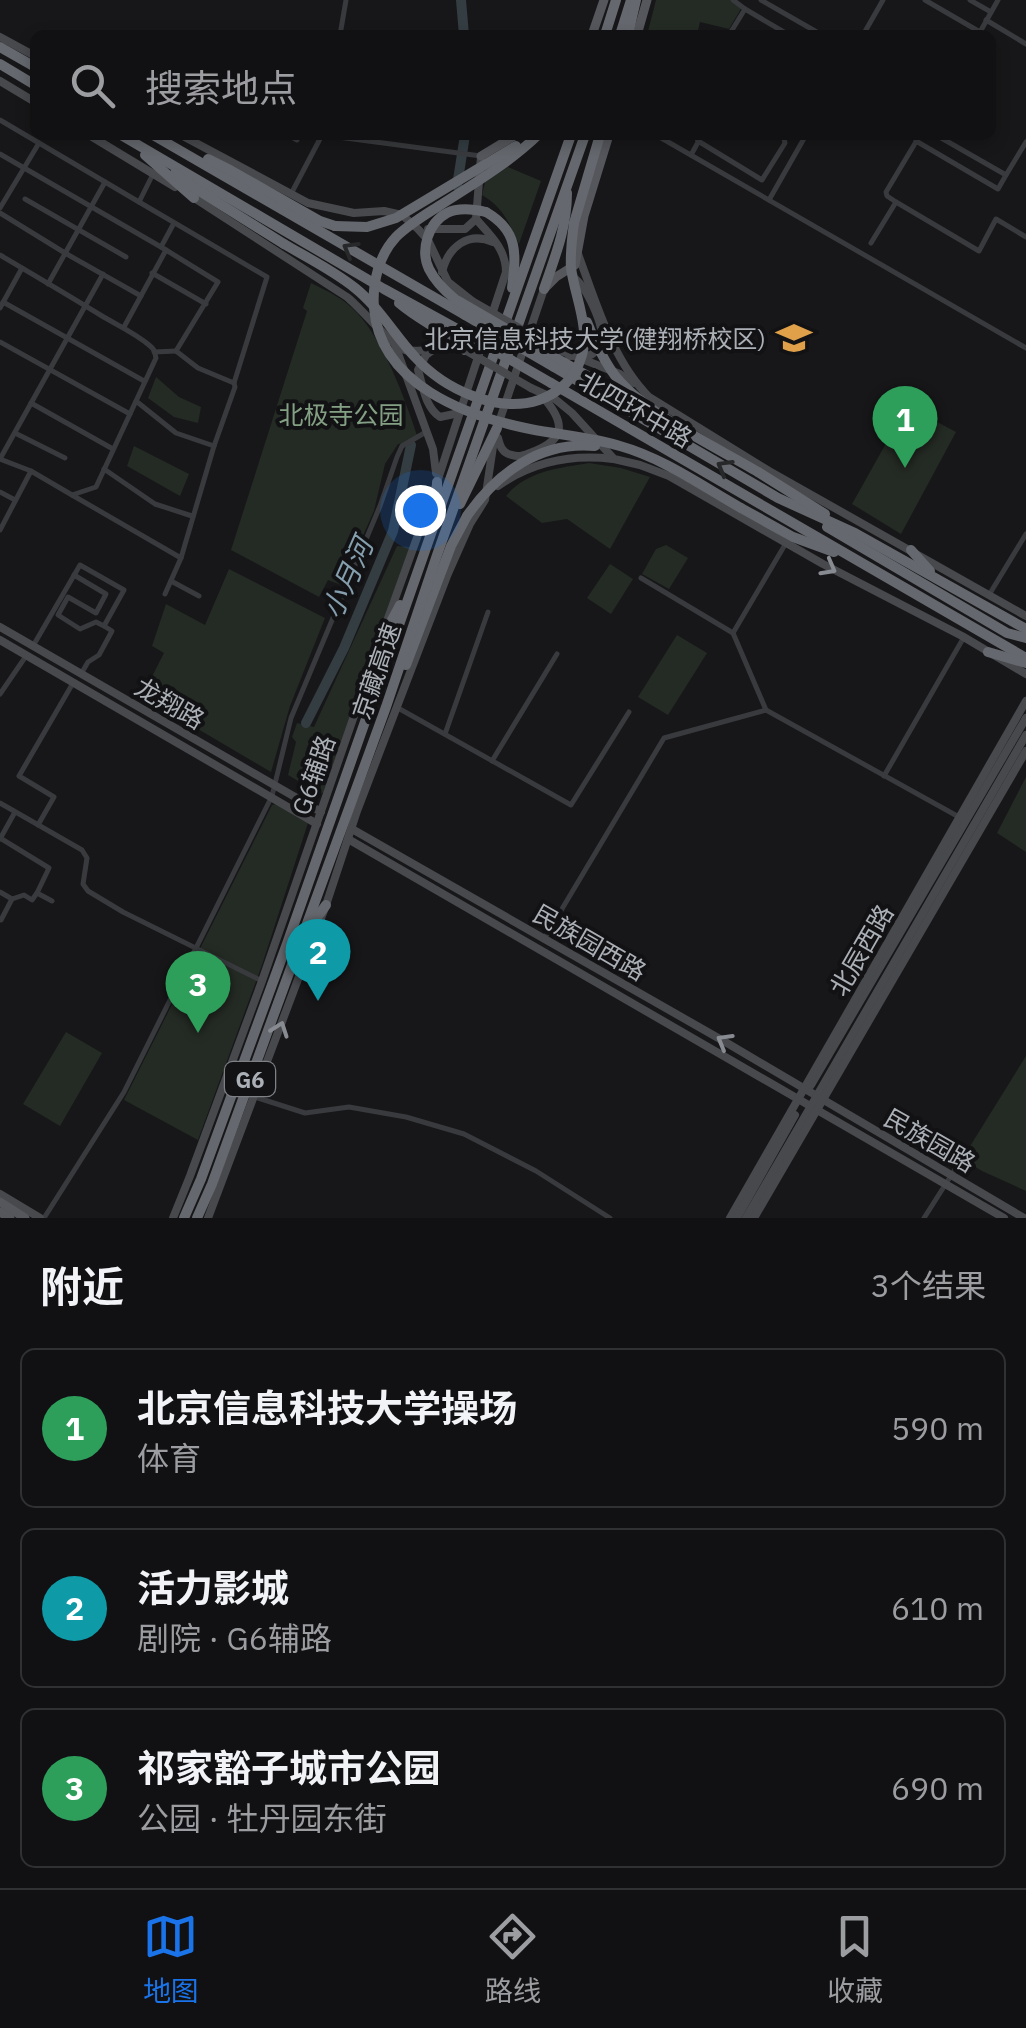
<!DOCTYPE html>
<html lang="zh">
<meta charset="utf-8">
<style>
:root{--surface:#111113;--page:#1a1a1c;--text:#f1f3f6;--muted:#9c9da0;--line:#303133;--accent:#1a73e8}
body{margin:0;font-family:"IBM Plex Sans","Noto Sans SC",sans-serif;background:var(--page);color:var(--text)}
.you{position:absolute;left:420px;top:510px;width:35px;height:35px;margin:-25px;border:8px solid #fff;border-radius:50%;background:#1a73e8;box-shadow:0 0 0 15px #1a73e833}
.badge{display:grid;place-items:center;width:65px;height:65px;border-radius:50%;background:var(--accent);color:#fff;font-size:32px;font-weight:700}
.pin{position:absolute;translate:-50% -82px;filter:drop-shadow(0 2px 5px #0008)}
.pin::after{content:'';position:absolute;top:52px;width:35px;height:30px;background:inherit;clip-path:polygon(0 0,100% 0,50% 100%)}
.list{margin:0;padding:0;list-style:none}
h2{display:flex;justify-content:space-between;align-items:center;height:130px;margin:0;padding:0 40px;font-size:42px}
h2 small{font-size:32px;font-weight:400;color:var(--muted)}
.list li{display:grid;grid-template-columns:65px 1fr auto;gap:30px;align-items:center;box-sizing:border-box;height:160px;margin:0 20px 20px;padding:0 20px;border:2px solid var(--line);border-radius:15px}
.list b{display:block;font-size:38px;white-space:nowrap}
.list p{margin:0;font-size:32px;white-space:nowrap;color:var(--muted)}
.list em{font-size:32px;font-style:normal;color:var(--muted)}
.icon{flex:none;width:55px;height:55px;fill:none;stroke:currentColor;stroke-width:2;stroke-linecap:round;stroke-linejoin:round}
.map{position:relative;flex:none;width:1026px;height:1218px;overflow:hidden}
.search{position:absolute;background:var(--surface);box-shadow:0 5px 15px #0003;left:30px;right:30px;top:30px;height:110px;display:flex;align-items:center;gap:25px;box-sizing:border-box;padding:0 35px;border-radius:15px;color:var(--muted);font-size:38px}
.sheet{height:670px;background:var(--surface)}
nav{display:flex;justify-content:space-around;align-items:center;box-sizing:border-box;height:140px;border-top:2px solid var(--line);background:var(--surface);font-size:28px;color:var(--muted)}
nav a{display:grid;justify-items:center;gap:5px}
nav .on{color:var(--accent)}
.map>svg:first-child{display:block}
.green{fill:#242a24}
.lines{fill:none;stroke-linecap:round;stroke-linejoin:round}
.river{stroke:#333d42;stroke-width:10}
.street{stroke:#383a3d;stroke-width:5}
.secondary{stroke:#47494d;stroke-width:8}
.primary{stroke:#55575c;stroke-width:9}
.highway{stroke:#65686e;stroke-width:10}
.secondary-bridge{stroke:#47494d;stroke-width:8}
.highway-bridge{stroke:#65686e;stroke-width:10}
.oneway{stroke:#27282a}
.oneway2{stroke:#888c92}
.labels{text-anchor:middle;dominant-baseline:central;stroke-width:8;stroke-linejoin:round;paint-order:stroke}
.shield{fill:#121214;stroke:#7d8186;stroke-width:2.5}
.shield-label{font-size:22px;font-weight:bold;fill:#abb0b7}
.poi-label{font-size:25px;fill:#abb0b7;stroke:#121214;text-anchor:end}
.street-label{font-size:25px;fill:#abb0b7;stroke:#121214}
.park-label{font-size:25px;fill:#84a084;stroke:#121214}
.water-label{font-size:28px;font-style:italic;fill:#859fae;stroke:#121214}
</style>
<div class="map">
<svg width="1026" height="1218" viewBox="0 0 1026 1218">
<rect width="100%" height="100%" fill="#171719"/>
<g class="green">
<polygon points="656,0 731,0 742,7 729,29 700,22 697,35 647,35"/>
<path d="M508,167L541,181L519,244C509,223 503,207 482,195L485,182Z"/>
<path d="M311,283C325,290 339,296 351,307C382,334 405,399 418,438L408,443L398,444L385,464L374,511L341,585L328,580L319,597L231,550L307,311L303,308Z"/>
<polygon points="156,377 179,397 201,407 198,423 174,417 148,398"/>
<polygon points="907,406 956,432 901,534 852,504"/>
<polygon points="134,446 189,474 180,496 127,466"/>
<path d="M589,463L621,468L650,477L610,549L567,519L542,523L506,496C526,471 559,468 589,463Z"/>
<polygon points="666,545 688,558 669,589 642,574 656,549"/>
<polygon points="397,546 410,547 324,792 320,794 288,775 296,742 292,737 297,723 314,727"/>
<polygon points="610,564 633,579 611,614 587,598"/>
<polygon points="229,569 325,618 290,706 271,772 142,696 164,653 152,646 166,604 205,625"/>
<polygon points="677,635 707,653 668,715 638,697"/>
<polygon points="1026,777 1026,852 997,833"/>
<polygon points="276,804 308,823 262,965 198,1140 124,1100 272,805"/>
<polygon points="66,1032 102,1053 60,1126 23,1104"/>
<polygon points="1026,1056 1026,1191 982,1171 962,1159"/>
</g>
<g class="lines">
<g class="river">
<polyline points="461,0 464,35"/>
<polyline points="457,186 465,135"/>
<polyline points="306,723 344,648 393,531 411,445"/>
</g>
<g class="street">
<polyline points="733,0 745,9 789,35"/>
<polyline points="761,0 822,35"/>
<polyline points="925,0 980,32"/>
<polyline points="970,0 991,12"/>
<polyline points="986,20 1026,44"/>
<polyline points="980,32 998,0"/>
<polyline points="340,35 346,0"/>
<polyline points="729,35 745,9"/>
<polyline points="863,35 883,0"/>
<polyline points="0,120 139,202"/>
<polyline points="288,135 297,140"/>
<polyline points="323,135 481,156"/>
<polyline points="656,135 1026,348"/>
<polyline points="695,135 698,141 762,180 785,143 783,135"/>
<polyline points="916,141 998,189 1006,175 936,135"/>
<polyline points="0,154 161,247"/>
<polyline points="691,155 702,135"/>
<polyline points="1006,175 1026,142"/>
<polyline points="291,194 322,135"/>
<polyline points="25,199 126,257"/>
<polyline points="769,200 806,135"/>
<polyline points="896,202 979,251 996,219 1026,237"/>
<polyline points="0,208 39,143"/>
<polyline points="0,213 65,253 141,296"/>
<polyline points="871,243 896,202 887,196 886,192 920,135"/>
<polyline points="166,250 218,282 176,351 198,368 234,383"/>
<path d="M0,255C34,275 68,295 102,316C117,325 135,333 149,345C155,350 154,350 156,358L96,487L72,495L31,471L0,459L103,274"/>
<polyline points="152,273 206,304"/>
<polyline points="48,284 105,182"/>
<polyline points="3,302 144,381"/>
<polyline points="0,308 22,268"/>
<polyline points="124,327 166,250 161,247 174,223"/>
<polyline points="0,342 130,414"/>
<polyline points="154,352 176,351"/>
<polyline points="136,401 176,433 214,446"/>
<polyline points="31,403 113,449"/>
<polyline points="15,433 65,458"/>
<polyline points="104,469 155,504 192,516"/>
<polyline points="0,492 15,500"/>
<polyline points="72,495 181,558 214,446 235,387 234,383 267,277 139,202 153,174"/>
<polyline points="0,530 31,471"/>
<polyline points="74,575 106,594 96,613 68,597 58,615 80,629 96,622 104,626"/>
<polyline points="641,578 733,633"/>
<polyline points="171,581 199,596"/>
<polyline points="165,594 181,558"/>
<polyline points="989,595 1026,534"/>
<polyline points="733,633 786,543"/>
<polyline points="733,633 766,710"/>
<polyline points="33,646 80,565 124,590 104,626 112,631 99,655 88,662 81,674"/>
<polyline points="0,694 26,656"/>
<polyline points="398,708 571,805 629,712"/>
<polyline points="766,710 959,817"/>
<polyline points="445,734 488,612"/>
<polyline points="492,761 557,654"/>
<polyline points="884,776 964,637"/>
<polyline points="0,803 82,850 87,858 83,884 88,891 123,912 262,981"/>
<polyline points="38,825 54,797 19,776 73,683"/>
<polyline points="0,838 49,868 37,893 52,901"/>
<polyline points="0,839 15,812"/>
<polyline points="0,892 12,899"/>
<polyline points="1,920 12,899 24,895 32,900 37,893"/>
<polyline points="544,939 664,738 766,710"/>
<polyline points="255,1097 305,1113 349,1107 406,1117 464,1134 536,1171 610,1218"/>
<polyline points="44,1218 124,1092 272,796 291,718 380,506 397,457 402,446 426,432"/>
<polyline points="924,1218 961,1160"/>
</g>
<g class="secondary">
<polyline points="0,37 35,56"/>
<polyline points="0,81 35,102"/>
<polyline points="89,135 175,187"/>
<polyline points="181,135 308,203 354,213 384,211 402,215 418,229 428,240 448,282 472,301"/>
<path d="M191,196L347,297C360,307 394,348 405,350C423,354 442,344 460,349"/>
<polyline points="428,229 465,229 476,219"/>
<path d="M578,254C596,302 612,360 649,397L769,471L1026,616"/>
<path d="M442,272C448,247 468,231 493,242"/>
<polyline points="395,345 433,449 436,473"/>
<polyline points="554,348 620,374 634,383"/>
<path d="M434,349L426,355L418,370C423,386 425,407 440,417L459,413"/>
<path d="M569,356L591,355C596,351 599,349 601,343C606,327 586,286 573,277"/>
<polyline points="531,388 555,399 572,413 614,459 640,465 669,476 823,564 962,636 1026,674"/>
<polyline points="499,422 544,289"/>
<path d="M498,438C500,446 502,453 512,455C520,458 527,454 535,451C567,438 564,421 543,397"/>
<path d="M498,486C532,462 571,454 613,459"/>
<path d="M387,621L437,482L506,272C506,249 490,235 476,219L481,156"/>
<polyline points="0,627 321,812"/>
<polyline points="0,640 317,824"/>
<polyline points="352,829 727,1043 1024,1218"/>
<polyline points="348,839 1004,1218"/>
<polyline points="811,1085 1026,718"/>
<polyline points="0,1194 40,1218"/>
<polyline points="173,1218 190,1176 262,981 379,644"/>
<polyline points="208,1218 326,905 357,811 447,576 470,524 485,500 494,440"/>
<polyline points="730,1218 1026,701"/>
<polyline points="737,1218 795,1115"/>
<polyline points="746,1218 1026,735"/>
<polyline points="754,1218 1026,751"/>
</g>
<g class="primary">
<polyline points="592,35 604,0"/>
<polyline points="637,35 647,0"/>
<polyline points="481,156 516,135"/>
<polyline points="546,287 556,277 575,265 584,216 609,135"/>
<polyline points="0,1202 25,1218"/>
<polyline points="0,1212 10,1218"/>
</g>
<g class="highway">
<polyline points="605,35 616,0"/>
<polyline points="620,35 631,0"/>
<polyline points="628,35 636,0"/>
<polyline points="0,47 35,67"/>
<polyline points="0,64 35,85"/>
<polyline points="121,135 384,289 457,329"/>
<polyline points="153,135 465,315"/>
<polyline points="145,155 194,198"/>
<polyline points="208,159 230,170 320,221 335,226"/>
<polyline points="175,173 188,184 284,244"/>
<path d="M486,212C519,231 516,254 512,288"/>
<polyline points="574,223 600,135"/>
<path d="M544,289C555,257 567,227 567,193"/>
<path d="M399,303C420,321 445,331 465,350"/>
<polyline points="556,358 595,380 632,408"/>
<polyline points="554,367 778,498 855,533 1026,629"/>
<polyline points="551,383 1026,658"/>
<polyline points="758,472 825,514"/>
<polyline points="437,482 437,506"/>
<polyline points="460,504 497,428"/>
<polyline points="741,508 793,537 834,552"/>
<polyline points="827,527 1007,633 1026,638"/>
<polyline points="911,550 930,571"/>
<polyline points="378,646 400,605"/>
<polyline points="988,652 1026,663"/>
<polyline points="406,665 451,546 467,516"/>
<polyline points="307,931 326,905"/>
<polyline points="184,1218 201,1179 288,941 571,135"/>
<polyline points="197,1218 212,1184 386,707 437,555 585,135"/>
</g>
<g class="secondary-bridge">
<polyline points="472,301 554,348"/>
<polyline points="465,350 531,388"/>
</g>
<g class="highway-bridge">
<path d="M538,135C509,163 473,184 439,206C425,215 408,225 396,237C379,255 372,283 374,308C380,384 465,416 530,429C560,435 591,437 620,446C663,458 702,486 741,508"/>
<path d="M486,212C473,209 459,207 447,213C428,223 420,250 429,269C435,281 445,291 455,299L556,358"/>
<polyline points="335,226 367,227 396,218 516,146"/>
<path d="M284,244C308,258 334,271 355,288C379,307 395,336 415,357C444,389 497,414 539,400C559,393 575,378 581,358C591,330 575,297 571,268C570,253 572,238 574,223"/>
<polyline points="465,315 554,367"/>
<path d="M587,322C595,342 603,360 616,377C646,414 716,447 758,472"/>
<polyline points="457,329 551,383"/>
<path d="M467,516C497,473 540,441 595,446"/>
</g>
</g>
<defs><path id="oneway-chevron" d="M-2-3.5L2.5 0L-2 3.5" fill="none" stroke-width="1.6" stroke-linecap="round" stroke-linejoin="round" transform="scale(2.5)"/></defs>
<g class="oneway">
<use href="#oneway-chevron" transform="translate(350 249) rotate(-150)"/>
<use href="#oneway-chevron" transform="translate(724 467) rotate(-150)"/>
</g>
<g class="oneway2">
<use href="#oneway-chevron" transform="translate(829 568) rotate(29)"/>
<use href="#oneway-chevron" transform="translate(280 1029) rotate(-70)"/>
<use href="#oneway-chevron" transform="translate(724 1041) rotate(-150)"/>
</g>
<defs>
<symbol id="university-bare" viewBox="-9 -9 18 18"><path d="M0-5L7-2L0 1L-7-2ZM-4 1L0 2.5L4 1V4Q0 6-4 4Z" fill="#dfa049" stroke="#121214" stroke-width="2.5" paint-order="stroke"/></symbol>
</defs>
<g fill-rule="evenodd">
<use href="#university-bare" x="769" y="313" width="50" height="50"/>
</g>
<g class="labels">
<rect class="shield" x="225" y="1062" width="50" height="34" rx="8"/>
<g class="shield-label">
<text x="250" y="1079">G6</text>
</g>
<g class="poi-label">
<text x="766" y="338">北京信息科技大学(健翔桥校区)</text>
</g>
<g class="street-label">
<text transform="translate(636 409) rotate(30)">北四环中路</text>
<text transform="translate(376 671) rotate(-71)">京藏高速</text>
<text transform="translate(170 703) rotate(30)">龙翔路</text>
<text transform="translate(313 775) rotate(-71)">G6辅路</text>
<text transform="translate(590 942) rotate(30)">民族园西路</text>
<text transform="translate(861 950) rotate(-60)">北辰西路</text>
<text transform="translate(930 1140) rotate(30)">民族园路</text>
</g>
<g class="park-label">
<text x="341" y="414">北极寺公园</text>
</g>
<g class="water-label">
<text transform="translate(347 578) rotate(-66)">小月河</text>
</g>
</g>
</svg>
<div class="you"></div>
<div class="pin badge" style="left:905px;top:468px;background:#2e9e5b">1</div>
<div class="pin badge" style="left:318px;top:1001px;background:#0f9aa8">2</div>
<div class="pin badge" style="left:198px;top:1033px;background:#2e9e5b">3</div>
<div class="search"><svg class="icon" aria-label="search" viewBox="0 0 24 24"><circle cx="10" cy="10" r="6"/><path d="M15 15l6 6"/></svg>搜索地点</div>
</div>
<section class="sheet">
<h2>附近<small>3个结果</small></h2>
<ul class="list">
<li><span class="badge" style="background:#2e9e5b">1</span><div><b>北京信息科技大学操场</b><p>体育</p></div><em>590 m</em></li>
<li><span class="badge" style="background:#0f9aa8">2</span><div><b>活力影城</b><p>剧院 · G6辅路</p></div><em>610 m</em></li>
<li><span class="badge" style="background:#2e9e5b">3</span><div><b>祁家豁子城市公园</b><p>公园 · 牡丹园东街</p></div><em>690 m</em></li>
</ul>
</section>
<nav>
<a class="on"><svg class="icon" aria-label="map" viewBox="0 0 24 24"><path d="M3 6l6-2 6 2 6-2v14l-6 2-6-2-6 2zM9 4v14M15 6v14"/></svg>地图</a>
<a><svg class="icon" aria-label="directions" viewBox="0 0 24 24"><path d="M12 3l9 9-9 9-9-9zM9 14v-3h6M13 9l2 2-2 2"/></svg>路线</a>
<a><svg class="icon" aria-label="saved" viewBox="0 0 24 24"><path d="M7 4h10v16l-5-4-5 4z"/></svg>收藏</a>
</nav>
